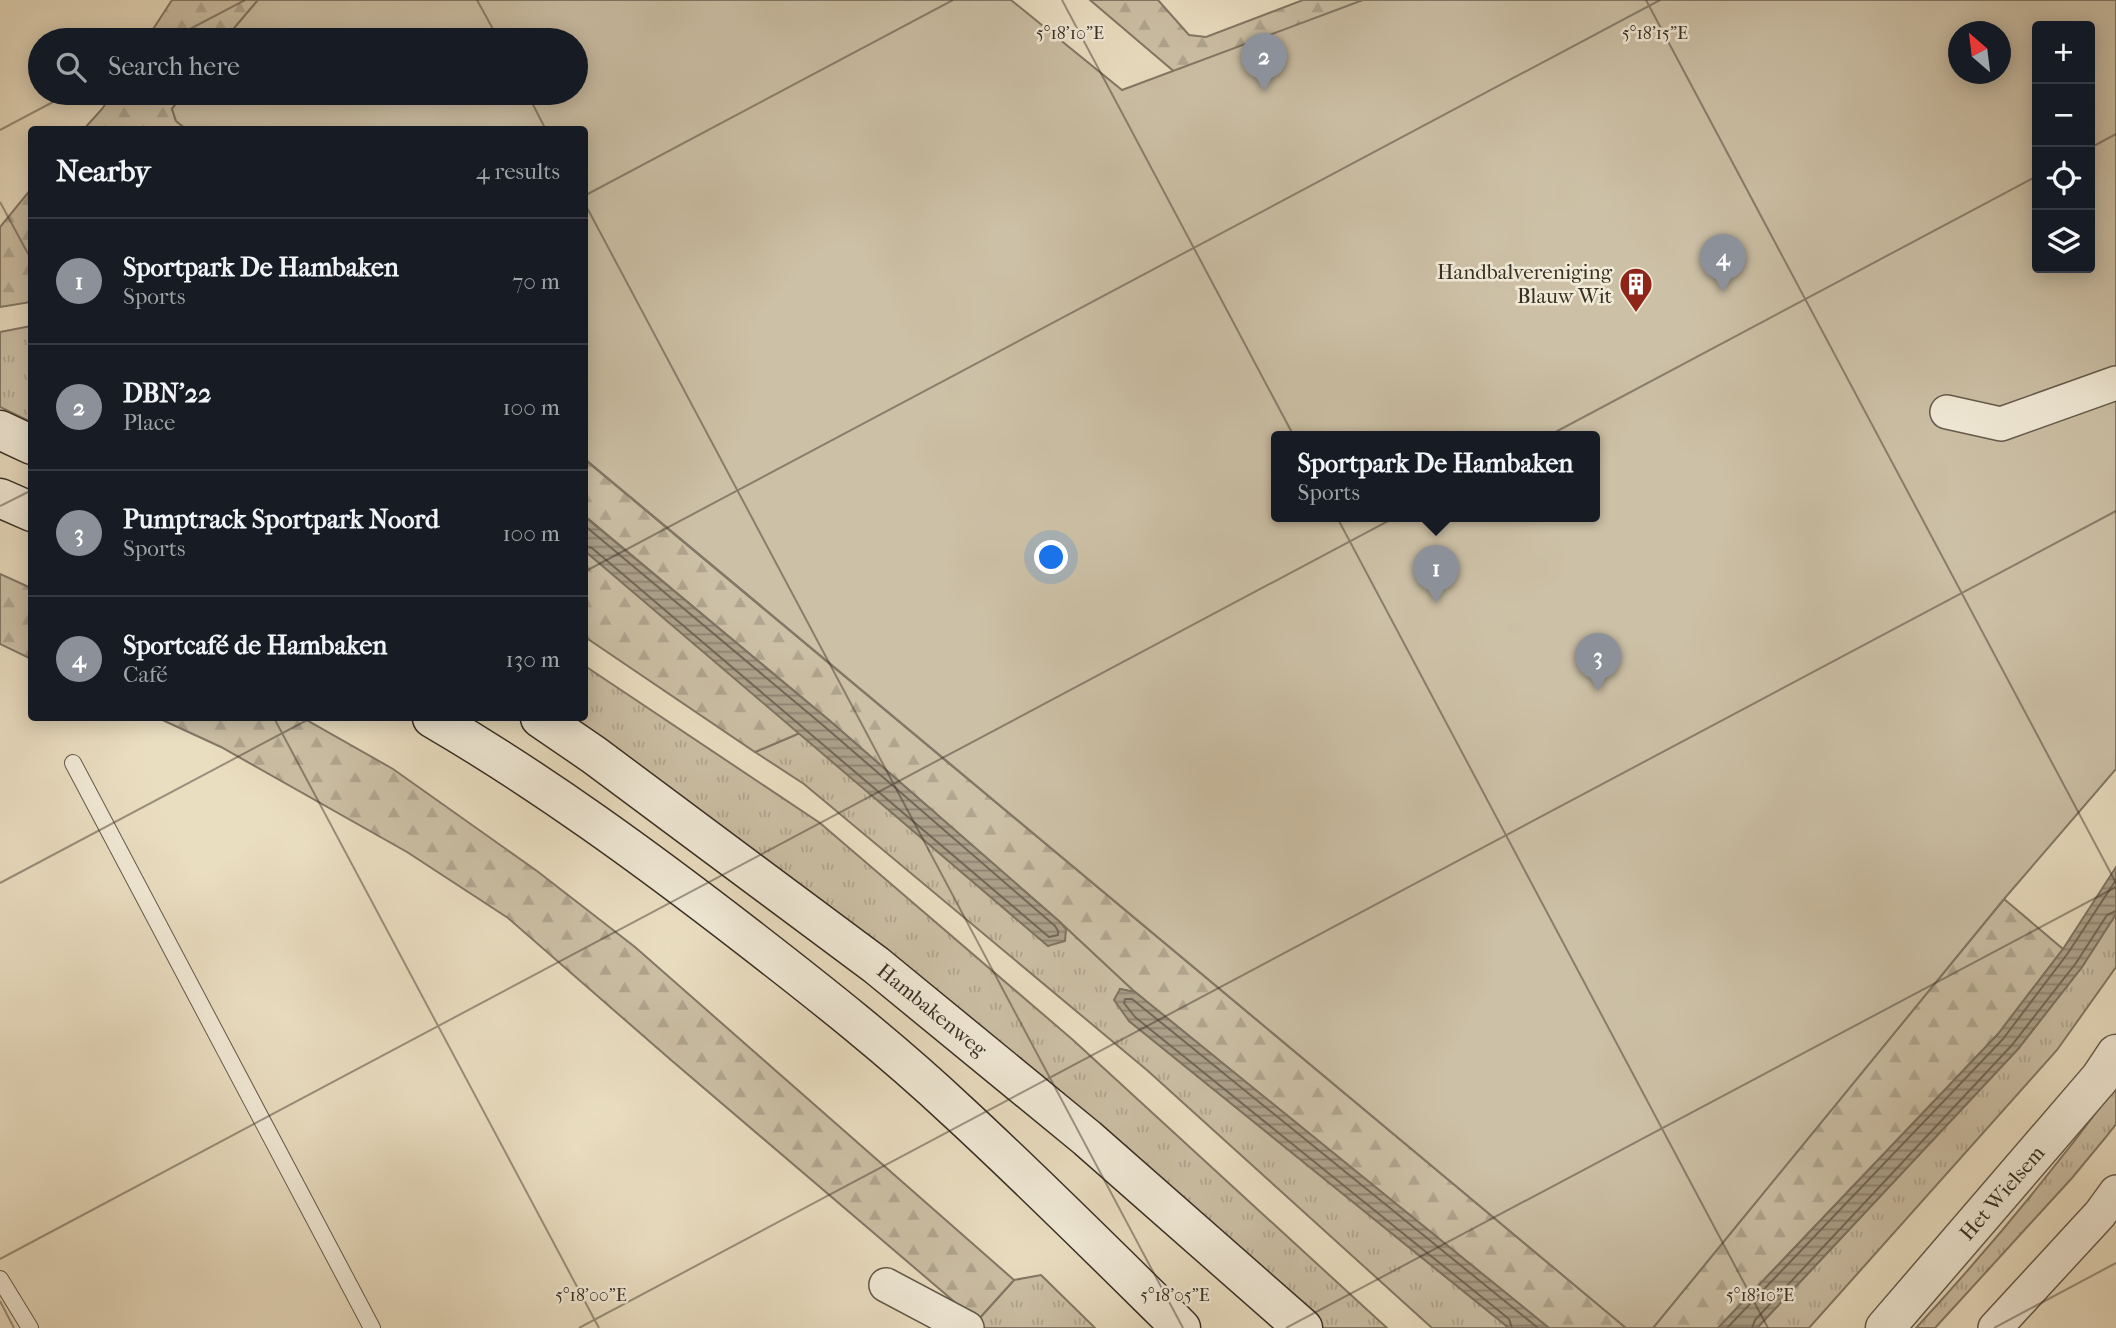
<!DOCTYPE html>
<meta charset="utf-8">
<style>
:root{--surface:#171b24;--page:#242831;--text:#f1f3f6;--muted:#9ea1a6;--line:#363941;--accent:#8c9099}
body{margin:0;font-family:"IM FELL French Canon",serif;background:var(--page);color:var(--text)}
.controls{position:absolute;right:21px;top:21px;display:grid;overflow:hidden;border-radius:7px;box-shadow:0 4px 18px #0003}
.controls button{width:63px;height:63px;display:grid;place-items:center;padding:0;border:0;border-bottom:2px solid var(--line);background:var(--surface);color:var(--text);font:35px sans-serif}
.compass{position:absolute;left:1948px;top:21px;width:63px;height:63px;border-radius:50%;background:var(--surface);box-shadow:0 4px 18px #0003;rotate:332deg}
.you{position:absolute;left:1052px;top:558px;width:24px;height:24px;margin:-18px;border:5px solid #fff;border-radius:50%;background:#1a73e8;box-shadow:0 0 0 10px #1a73e833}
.badge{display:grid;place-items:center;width:46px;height:46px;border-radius:50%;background:var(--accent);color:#fff;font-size:23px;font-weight:700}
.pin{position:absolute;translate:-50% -58px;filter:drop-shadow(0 2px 4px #0008)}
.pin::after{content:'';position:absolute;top:37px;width:24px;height:21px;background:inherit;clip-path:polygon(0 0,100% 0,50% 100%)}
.popup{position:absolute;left:1271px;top:431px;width:329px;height:91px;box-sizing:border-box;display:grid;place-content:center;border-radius:7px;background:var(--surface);filter:drop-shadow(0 2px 5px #0005);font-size:23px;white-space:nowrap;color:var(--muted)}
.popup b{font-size:26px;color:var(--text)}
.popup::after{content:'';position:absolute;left:50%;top:100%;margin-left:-14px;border:14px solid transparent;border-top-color:var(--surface)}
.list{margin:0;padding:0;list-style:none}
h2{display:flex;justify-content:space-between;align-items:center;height:91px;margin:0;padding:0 28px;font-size:30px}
h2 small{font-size:23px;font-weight:400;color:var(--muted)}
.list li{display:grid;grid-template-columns:46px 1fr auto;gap:21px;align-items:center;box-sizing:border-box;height:126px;padding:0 28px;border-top:2px solid var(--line)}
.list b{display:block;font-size:26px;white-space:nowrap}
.list p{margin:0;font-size:23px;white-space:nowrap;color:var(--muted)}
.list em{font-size:23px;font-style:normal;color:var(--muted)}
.icon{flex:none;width:38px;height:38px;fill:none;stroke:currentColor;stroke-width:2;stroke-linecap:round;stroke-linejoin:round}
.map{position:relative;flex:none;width:2116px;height:1328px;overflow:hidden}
.search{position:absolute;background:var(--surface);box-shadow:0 4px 18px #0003;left:28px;top:28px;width:560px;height:77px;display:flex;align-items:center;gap:18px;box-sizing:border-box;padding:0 24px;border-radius:38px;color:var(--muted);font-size:26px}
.panel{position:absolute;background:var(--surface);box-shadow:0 4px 18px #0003;left:28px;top:126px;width:560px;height:595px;border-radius:7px}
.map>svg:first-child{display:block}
.grass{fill:url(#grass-tufts);stroke:#827866;stroke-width:2}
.forest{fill:url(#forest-firs);stroke:#827866;stroke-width:2}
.park{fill:#ccc0a6;stroke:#827866;stroke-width:2;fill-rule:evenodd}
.water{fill:url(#water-rules);stroke:#7e7463;stroke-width:2}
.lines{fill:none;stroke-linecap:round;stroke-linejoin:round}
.shore{stroke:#726858;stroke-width:2}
.service-casing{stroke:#645b4c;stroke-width:18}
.minor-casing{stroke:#645b4c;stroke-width:36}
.tertiary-casing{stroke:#645b4c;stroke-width:41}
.secondary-casing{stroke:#372f25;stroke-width:41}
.service{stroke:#f1ead7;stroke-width:16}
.minor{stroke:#f1ead7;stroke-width:33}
.tertiary{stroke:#f1ead7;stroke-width:38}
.secondary{stroke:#f1ead7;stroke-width:38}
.ticks{fill:none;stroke:#372f25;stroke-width:2;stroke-opacity:0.45}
.labels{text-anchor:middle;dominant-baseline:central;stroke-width:5;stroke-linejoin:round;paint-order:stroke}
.poi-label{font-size:21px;fill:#372f25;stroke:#f1ead7;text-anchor:end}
.street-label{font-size:21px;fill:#372f25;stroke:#f1ead7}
.ticks-label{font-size:18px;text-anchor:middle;fill:#372f25;stroke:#f1ead7;stroke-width:5;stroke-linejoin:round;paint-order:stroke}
</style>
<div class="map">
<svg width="2116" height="1328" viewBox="0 0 2116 1328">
<defs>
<pattern id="grass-tufts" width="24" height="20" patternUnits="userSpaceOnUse" patternTransform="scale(1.75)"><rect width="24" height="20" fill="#ccc0a6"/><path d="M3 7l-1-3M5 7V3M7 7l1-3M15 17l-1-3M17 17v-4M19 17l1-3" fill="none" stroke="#b0a58f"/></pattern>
<pattern id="forest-firs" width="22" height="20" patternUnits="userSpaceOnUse" patternTransform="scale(1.75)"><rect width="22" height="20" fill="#ccc0a6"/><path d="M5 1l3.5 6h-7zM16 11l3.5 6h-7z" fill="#b0a58f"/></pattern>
<pattern id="water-rules" width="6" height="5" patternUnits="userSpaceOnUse" patternTransform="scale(1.75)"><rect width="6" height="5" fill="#ada28c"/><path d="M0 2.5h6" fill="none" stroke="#8e8472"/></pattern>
</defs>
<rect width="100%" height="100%" fill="#eadec1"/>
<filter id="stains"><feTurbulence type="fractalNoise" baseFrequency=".00286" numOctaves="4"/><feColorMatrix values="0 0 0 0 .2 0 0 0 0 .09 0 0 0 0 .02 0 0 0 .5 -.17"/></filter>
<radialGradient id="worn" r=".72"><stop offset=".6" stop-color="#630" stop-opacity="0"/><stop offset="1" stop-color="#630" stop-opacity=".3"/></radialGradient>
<g class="grass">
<polygon points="31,326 31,422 0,407 0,332"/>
<polygon points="585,666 820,823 1073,1040 1387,1328 1315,1328 562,718 584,718"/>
<polygon points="800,733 1048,946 1066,929 1060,922 1135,992 1120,989 1129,1021 1509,1328 1432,1328 1148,1071 804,784 755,752"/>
<polygon points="2116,914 2116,967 2057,1050 1809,1328 1757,1328 2018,1049 2082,967"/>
<path d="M2116,1086V1124L2106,1137L2072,1178L1935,1328H1916C1987,1251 2054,1170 2116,1086Z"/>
<polygon points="1041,1275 1095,1328 985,1328 977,1321 1014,1280"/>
</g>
<g class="forest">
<polygon points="172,0 258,0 224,40 146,40"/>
<polygon points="1090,0 1158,0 1189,35 1206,37 1303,0 1424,0 1197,91"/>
<polygon points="113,93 184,93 172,109 176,121 186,129 83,130 102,109"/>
<polygon points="31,189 31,302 0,307 0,227"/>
<polygon points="584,459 1626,1328 1549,1328 1135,992 1060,922 830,721 585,516"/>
<polygon points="584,551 585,551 800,733 755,752 585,637"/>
<polygon points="0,574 31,588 31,659 0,644"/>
<polygon points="158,718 303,718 393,769 537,871 635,947 1014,1280 977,1321 671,1060 508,918 407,852 221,747"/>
<polygon points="2004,899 2063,949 1998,1034 1718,1328 1653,1328"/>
</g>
<path class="park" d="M258,0H1011L1122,90L1363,0H2116V769L2004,899L1653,1328H1626L585,459L584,130L186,129L176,121L172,109L184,93H576V40H224ZM2037,26H2090V268H2037ZM1958,32H2000V74H1958ZM1277,437H1595V517H1277Z"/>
<g class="water">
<polygon points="584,516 830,721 1060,922 1066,929 1065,941 1048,946 585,551"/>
<polygon points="2116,867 2116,914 2082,967 2018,1049 1757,1328 1718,1328 1998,1034 2063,949"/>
<polygon points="1120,989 1135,992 1549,1328 1509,1328 1129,1021 1114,1000"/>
</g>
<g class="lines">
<g class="shore">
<polyline points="584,525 825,727 1055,926 1058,931 1058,935 1049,937 592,548 584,546"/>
<polyline points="1512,1328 1509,1319 1135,1017 1124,1003 1125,999 1132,999 1538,1328"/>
<polyline points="1727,1328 2003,1039 2068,953 2116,880"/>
<polyline points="1752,1328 1755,1320 2012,1045 2076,963 2107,915 2116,911"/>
</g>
<defs>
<g id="service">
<polyline points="73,763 372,1328"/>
<polyline points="0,1279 30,1328"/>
</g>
<g id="minor">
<polyline points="1947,412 2001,424 2116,383"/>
<polyline points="886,1285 967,1328"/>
<polyline points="1995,1328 2100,1214 2116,1192"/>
</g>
<polyline id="tertiary" points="1885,1328 2100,1078 2116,1054"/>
<g id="secondary">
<polyline points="0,430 32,445"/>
<polyline points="0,498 32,512"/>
<path d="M432,718C543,783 647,859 749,938C820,993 891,1049 957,1111C1033,1181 1107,1255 1181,1328"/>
<polyline points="540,718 594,755 876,965 1087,1138 1303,1328"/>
</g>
</defs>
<use href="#service" class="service-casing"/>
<use href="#minor" class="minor-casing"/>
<use href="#tertiary" class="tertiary-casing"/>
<use href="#secondary" class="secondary-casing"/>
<use href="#service" class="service"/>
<use href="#minor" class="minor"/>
<use href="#tertiary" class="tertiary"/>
<use href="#secondary" class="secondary"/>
</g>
<path class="ticks" d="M477,0L499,40M1062,0L1768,1328M1646,0L2116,883M169,40L245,0M527,93L546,130M0,130L70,93M2090,148L2116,134M584,196L953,0M0,202L32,261M584,202L1183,1328M0,506L32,490M584,572L1660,0M274,718L599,1328M0,883L311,718M0,1259L2037,176M0,1301L14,1328M579,1328L2116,511M1286,1328L2116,887M1994,1328L2116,1263"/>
<defs>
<symbol id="building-pin" viewBox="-11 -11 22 30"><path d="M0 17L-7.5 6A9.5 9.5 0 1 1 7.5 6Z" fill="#8f2418" stroke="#f1ead7"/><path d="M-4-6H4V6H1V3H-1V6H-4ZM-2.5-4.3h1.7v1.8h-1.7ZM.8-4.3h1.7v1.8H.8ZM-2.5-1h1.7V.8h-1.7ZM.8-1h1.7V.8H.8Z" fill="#fff"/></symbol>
</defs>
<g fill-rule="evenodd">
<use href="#building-pin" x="1617" y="265" width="38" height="52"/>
</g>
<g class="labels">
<g class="poi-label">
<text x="1612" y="272">Handbalvereniging<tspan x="1612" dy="24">Blauw Wit</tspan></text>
</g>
<g class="street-label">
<text transform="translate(932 1010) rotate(39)">Hambakenweg</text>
<text transform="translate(2002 1193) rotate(-49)">Het Wielsem</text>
</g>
</g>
<g class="ticks-label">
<text x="1070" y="39">5°18'10"E</text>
<text x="1655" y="39">5°18'15"E</text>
<text x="591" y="1301">5°18'00"E</text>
<text x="1175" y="1301">5°18'05"E</text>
<text x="1760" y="1301">5°18'10"E</text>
</g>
<rect width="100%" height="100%" filter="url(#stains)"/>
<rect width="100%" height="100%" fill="url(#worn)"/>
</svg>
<div class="controls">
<button>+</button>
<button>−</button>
<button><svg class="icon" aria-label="locate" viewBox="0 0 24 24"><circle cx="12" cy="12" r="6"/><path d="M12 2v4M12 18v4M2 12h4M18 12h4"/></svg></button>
<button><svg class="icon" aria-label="layers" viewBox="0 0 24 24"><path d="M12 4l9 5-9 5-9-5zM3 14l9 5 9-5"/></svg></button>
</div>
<svg class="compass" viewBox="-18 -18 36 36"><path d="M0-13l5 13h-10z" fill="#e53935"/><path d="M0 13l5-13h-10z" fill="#9ea1a6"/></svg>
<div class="you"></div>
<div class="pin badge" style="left:1436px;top:603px">1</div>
<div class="popup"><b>Sportpark De Hambaken</b>Sports</div>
<div class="pin badge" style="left:1264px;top:91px">2</div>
<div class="pin badge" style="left:1598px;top:691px">3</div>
<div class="pin badge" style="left:1723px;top:292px">4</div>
<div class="search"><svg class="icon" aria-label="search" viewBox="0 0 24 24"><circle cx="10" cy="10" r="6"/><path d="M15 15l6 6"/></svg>Search here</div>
<section class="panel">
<h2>Nearby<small>4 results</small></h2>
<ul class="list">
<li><span class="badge">1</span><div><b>Sportpark De Hambaken</b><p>Sports</p></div><em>70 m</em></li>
<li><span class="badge">2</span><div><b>DBN'22</b><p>Place</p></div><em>100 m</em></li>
<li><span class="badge">3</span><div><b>Pumptrack Sportpark Noord</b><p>Sports</p></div><em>100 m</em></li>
<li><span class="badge">4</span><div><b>Sportcafé de Hambaken</b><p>Café</p></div><em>130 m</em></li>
</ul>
</section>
</div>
